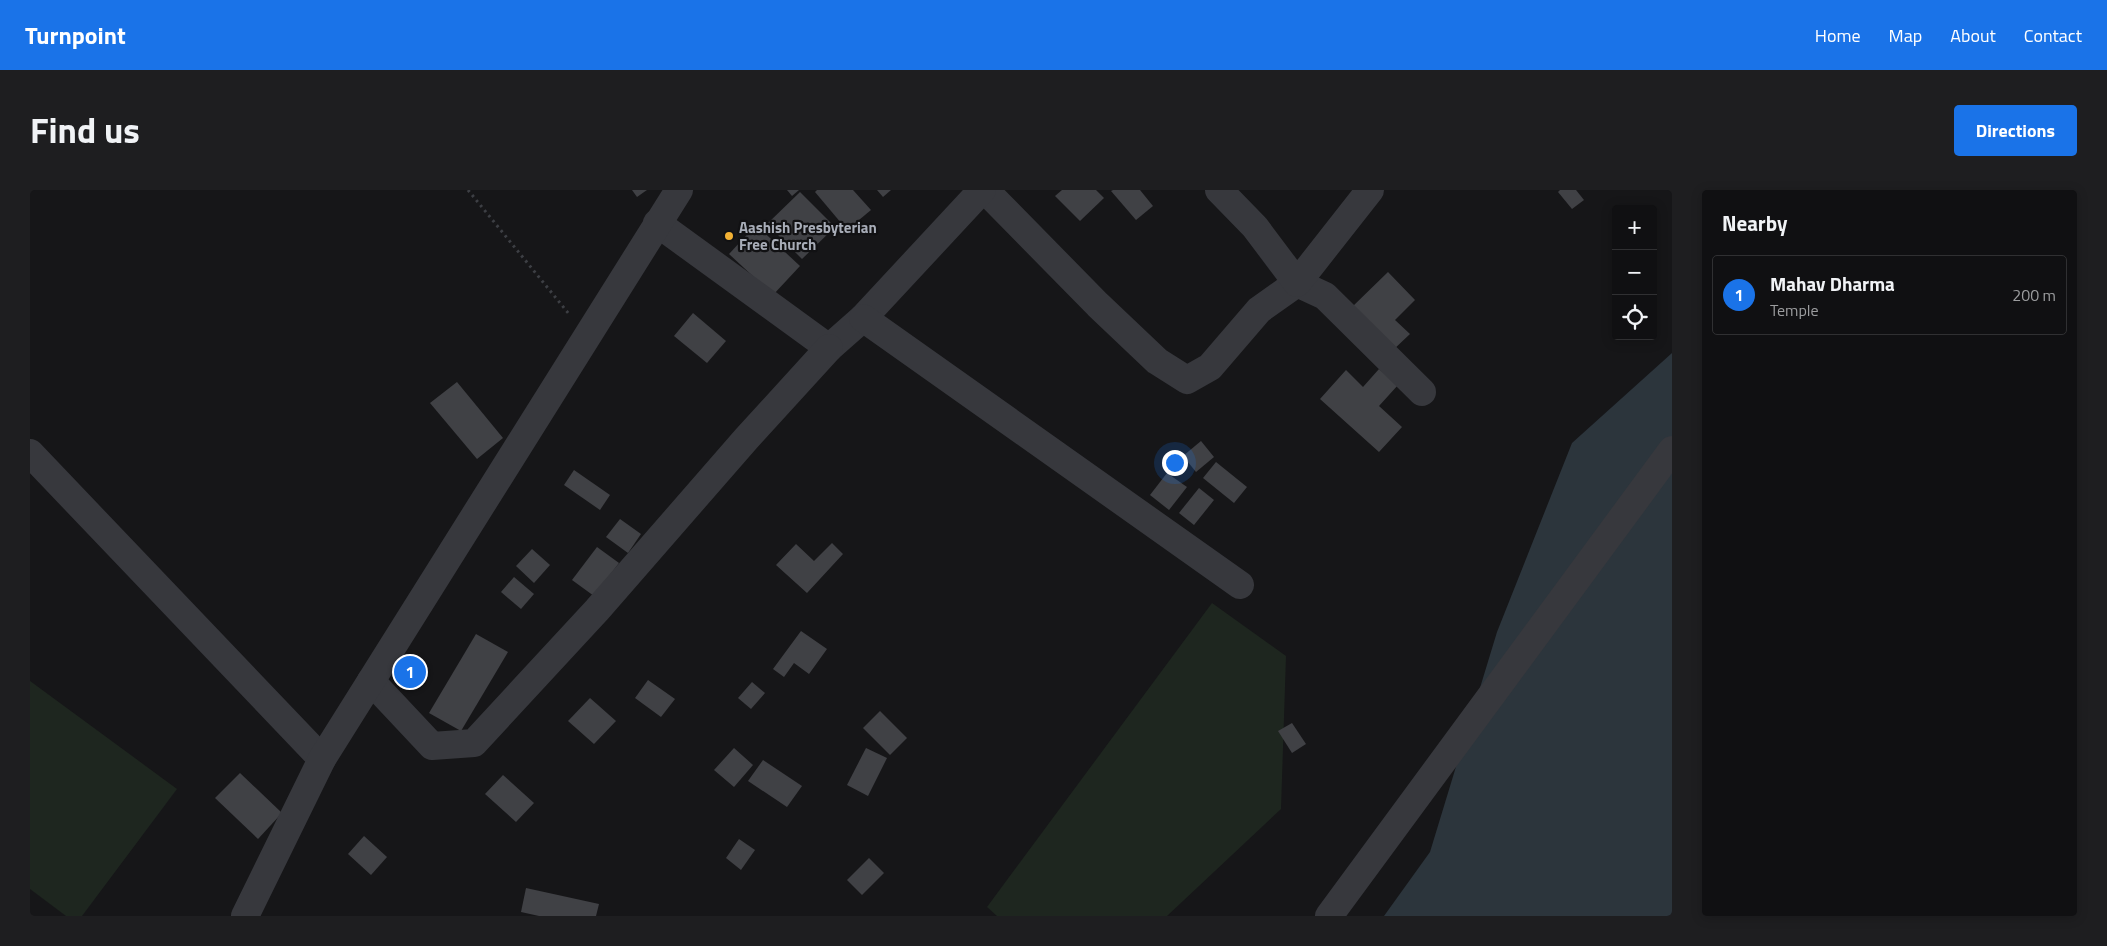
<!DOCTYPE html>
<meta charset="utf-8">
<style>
:root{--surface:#101012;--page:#1e1e20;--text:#f1f3f6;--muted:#9c9d9f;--line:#303032;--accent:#1a73e8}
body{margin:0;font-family:"Titillium Web",sans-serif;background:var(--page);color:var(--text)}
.controls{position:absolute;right:15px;top:15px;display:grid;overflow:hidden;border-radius:5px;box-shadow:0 2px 12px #0003}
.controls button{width:45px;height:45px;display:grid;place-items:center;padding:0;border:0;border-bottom:1px solid var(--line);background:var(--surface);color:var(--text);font:25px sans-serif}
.you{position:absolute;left:1144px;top:272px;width:18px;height:18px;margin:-12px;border:4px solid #fff;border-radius:50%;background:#1a73e8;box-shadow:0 0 0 8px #1a73e833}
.badge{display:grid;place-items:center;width:32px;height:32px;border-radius:50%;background:var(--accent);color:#fff;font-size:16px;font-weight:700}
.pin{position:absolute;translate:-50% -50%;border:2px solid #fff;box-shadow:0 1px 5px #0006}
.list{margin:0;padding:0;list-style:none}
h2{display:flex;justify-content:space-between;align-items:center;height:65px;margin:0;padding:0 20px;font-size:21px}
h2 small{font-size:16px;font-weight:400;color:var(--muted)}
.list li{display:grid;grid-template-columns:32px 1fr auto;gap:15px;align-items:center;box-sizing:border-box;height:80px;margin:0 10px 10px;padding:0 10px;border:1px solid var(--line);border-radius:5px}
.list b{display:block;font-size:19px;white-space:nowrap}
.list p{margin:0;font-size:16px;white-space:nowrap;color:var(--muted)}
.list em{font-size:16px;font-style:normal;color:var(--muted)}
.icon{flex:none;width:28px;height:28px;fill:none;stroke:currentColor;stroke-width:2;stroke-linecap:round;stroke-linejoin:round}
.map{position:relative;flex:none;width:1642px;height:726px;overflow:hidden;border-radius:5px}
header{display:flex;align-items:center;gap:30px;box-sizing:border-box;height:70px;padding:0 25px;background:var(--accent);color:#fff}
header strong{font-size:24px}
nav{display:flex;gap:28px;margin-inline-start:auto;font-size:18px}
.intro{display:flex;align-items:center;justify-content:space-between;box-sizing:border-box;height:120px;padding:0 30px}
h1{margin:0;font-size:35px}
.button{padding:12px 22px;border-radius:5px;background:var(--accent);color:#fff;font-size:18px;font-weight:700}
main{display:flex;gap:30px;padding:0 30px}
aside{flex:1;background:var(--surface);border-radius:5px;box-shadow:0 2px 12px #0003}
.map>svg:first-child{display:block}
.green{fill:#1e261f}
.water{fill:#2c353c}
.building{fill:#404145}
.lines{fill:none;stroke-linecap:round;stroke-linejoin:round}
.path{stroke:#3d3f44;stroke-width:3;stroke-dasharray:2.5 4;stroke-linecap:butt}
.minor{stroke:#37383d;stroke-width:28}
.poi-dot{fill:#f2b134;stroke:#111113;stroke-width:2}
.labels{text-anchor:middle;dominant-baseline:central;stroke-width:4.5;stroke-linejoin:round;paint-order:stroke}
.poi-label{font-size:15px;font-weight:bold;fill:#a8adb8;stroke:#111113;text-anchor:start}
</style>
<header>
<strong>Turnpoint</strong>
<nav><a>Home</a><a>Map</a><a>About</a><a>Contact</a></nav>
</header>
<div class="intro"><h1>Find us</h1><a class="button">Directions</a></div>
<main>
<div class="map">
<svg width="1642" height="726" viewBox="0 0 1642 726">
<rect width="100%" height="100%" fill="#161618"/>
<g class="green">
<polygon points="1182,413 1256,466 1251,619 1137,726 967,726 957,717"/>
<polygon points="0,491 147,599 52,726 36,726 0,699"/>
</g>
<polygon class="water" points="1642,163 1642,726 1354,726 1400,662 1467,442 1542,253"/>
<g class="building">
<polygon points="602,0 617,0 607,7"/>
<polygon points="757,0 769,0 762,6"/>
<polygon points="787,0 823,0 841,20 817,40 785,2"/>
<polygon points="847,0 861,0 853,7"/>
<polygon points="1032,0 1066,0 1074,8 1050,31 1025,6"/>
<polygon points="1083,0 1110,0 1123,16 1106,30 1081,1"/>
<polygon points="1530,0 1546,0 1554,10 1542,19 1528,2"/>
<polygon points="770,2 805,37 772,69 737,34"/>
<polygon points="726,35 770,76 743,105 699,64"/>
<polygon points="1358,82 1385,110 1365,130 1380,144 1362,161 1321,118"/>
<polygon points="663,123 696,151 677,173 644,146"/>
<polygon points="1349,179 1368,195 1349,216 1372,237 1349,262 1290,209 1316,180 1333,197"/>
<polygon points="427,192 473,248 447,269 400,213"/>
<polygon points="1171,251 1184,267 1166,282 1153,266"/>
<polygon points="1186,272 1217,297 1204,313 1173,288"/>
<polygon points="544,280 580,305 570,320 534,295"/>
<polygon points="1137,283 1157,297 1139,320 1120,305"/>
<polygon points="1169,298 1184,310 1164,335 1149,323"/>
<polygon points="590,329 611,344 598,363 576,347"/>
<polygon points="802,353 813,364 777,403 746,375 766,354 784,371"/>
<polygon points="567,357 589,373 564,406 542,390"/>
<polygon points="502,359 520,375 504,393 486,376"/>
<polygon points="484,387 504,404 491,419 471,402"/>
<polygon points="771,441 797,459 779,484 764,473 754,487 743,479"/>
<polygon points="446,444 478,462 431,541 399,523"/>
<polygon points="618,490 645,509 631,527 605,508"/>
<polygon points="722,492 735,503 721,519 708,508"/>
<polygon points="560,508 586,531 564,554 538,531"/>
<polygon points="850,521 877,548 860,565 833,538"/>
<polygon points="1262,533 1276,554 1262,563 1248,541"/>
<polygon points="704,558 723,575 704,597 684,580"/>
<polygon points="836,558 857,568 838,606 817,595"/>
<polygon points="733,570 772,596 757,617 718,591"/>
<polygon points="210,583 252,623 228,649 185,608"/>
<polygon points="473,585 504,613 486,632 455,604"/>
<polygon points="334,646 357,667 341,685 318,664"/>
<polygon points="709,649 725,660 711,680 696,668"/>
<polygon points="839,668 854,683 832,705 817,690"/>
<polygon points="496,698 569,714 566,726 509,726 491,722"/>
</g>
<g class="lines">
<polyline class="path" points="438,0 539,124"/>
<g class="minor">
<polyline points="955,0 1068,115 1127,171 1157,190 1180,177 1229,120 1267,93 1295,106 1392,202"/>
<polyline points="1189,0 1225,37 1267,93 1340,0"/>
<polyline points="627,33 799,158 833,128 952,0"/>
<polyline points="833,128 1210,395"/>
<polyline points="0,263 292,569"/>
<polyline points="341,491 402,556 444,553 567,420 716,249 799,158"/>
<polyline points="215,726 292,569 649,0"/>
<polyline points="1299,726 1642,260"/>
</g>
</g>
<circle class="poi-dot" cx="699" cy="46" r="5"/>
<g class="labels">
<g class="poi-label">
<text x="709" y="37">Aashish Presbyterian<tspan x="709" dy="17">Free Church</tspan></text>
</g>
</g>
</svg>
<div class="controls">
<button>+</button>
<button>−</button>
<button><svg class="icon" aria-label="locate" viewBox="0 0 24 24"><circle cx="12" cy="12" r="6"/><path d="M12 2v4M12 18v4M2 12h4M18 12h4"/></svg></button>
</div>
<div class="you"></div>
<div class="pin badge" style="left:380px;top:482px">1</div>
</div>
<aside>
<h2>Nearby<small></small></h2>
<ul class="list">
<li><span class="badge">1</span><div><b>Mahav Dharma</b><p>Temple</p></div><em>200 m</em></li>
</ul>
</aside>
</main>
